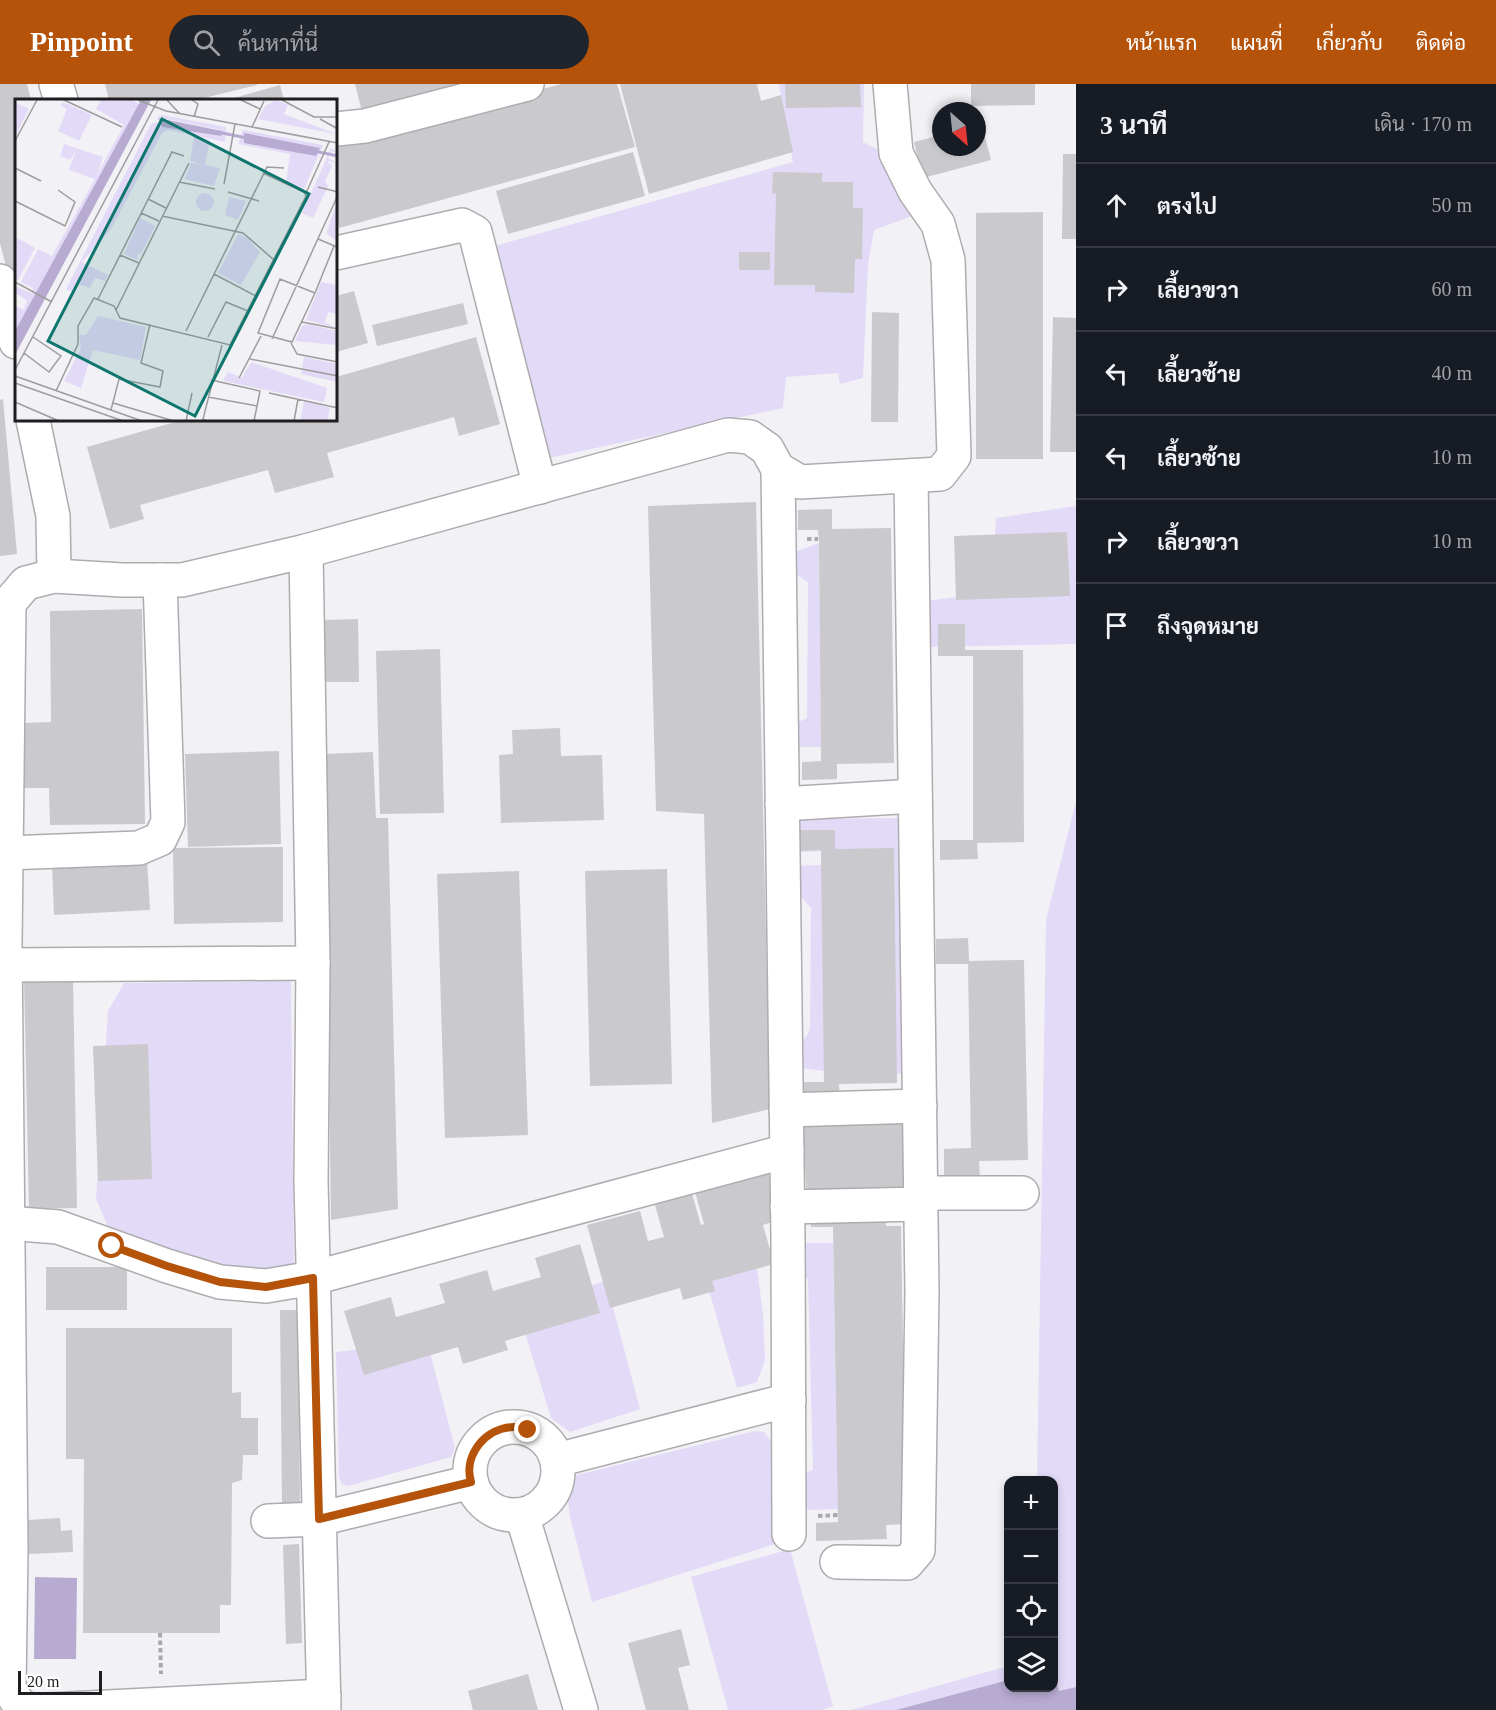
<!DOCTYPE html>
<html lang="th">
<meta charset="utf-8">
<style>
:root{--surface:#171b24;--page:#20242c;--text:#f1f3f6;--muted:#9ea1a6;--line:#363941;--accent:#b45309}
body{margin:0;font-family:"Times New Roman",Sarabun,serif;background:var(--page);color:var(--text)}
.controls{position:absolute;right:18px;bottom:18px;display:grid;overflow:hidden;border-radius:12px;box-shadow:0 3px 9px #0003}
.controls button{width:54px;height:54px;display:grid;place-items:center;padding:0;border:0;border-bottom:2px solid var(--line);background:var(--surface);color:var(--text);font:30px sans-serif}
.compass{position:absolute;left:932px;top:18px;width:54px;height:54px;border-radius:50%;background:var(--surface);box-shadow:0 3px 9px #0003;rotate:153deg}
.scale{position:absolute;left:18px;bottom:15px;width:84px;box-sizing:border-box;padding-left:6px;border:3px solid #1e1d1f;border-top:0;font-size:16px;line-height:21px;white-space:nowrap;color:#1e1d1f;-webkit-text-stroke:4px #fff;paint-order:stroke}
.stop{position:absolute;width:18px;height:18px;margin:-14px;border:4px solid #b45309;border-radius:50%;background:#fff}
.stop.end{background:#b45309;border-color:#fff;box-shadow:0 2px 6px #0008}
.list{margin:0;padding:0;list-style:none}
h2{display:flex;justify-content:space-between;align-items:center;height:78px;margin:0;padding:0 24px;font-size:26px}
h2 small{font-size:20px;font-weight:400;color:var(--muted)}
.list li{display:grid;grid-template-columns:39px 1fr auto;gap:18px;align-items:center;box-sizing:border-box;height:84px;padding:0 24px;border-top:2px solid var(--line)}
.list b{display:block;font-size:22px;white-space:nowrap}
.list em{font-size:20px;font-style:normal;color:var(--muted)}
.icon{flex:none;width:33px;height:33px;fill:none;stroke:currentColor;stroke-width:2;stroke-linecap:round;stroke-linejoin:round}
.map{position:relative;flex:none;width:1076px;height:1626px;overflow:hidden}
header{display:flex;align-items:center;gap:36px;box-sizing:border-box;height:84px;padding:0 30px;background:var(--accent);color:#fff}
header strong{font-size:28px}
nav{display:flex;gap:33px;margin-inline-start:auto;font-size:21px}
.search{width:420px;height:54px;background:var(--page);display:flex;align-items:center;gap:15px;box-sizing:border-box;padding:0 21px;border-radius:33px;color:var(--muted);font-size:22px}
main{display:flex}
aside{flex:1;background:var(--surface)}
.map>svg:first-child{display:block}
.green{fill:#e3daf8}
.water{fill:#b8abd2}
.building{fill:#cac9cd}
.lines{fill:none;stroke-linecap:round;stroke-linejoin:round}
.minor-casing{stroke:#adacaf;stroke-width:36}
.path{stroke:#a9a8ab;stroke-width:4;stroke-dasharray:4.5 3;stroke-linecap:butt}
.minor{stroke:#fff;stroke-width:33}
.route{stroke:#b45309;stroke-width:8}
.inset-river{fill:none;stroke:#b8abd2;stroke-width:3}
.inset-road{fill:none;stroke:#9d9c9f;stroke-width:1.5}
.view{fill:#0f766e;fill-opacity:0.15;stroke:#0f766e;stroke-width:3}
.inset-edge{fill:none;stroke:#1e1d1f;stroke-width:3}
</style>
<header>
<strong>Pinpoint</strong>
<div class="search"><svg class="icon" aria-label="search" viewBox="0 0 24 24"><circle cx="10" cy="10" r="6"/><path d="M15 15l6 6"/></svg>ค้นหาที่นี่</div>
<nav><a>หน้าแรก</a><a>แผนที่</a><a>เกี่ยวกับ</a><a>ติดต่อ</a></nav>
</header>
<main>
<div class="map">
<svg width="1076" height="1626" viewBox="0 0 1076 1626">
<rect width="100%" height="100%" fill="#f2f1f5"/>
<g class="green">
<polygon points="779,0 864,0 863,58 883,68 915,131 874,146 868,180 863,294 840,300 838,289 786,293 783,324 549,374 488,164 793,78"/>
<polygon points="1076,422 1076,560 929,563 927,517 992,508 996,434"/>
<polygon points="819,459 821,663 797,663 796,639 807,634 808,498 795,490 795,468"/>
<polygon points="1076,717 1076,1603 1059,1607 1054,1587 1054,1396 1037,1396 1046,836"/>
<polygon points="897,734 904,742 909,990 824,987 800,984 797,960 806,953 810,945 811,824 799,810 797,782 821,781 821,767 796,768 794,737 803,735"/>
<polygon points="291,897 294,1183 231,1190 109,1145 96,1115 108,927 124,899"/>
<polygon points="807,1159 833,1159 838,1425 808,1426 800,1419 800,1391 813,1386 808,1195 801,1187 798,1163"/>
<polygon points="757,1184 763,1230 765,1276 757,1298 737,1304 706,1196"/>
<polygon points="606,1197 640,1325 570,1348 551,1334 517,1222"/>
<polygon points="427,1257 455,1364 451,1373 348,1402 342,1400 339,1393 336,1268"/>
<polygon points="755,1347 764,1348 773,1360 778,1459 592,1518 570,1433 567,1409 573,1392"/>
<polygon points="790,1465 833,1622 821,1626 728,1626 691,1493"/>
<polygon points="1008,1582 1008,1596 896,1626 851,1626"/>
</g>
<g class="water">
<polygon points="35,1493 77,1494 76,1575 34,1575"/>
<polygon points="1054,1587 1059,1607 1076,1603 1076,1626 896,1626 1008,1596 1008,1604 1054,1604"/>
</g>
<g class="building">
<polygon points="0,0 27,0 31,16 16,16 16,221 0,159"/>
<polygon points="105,0 257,0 257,1 196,16 109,16"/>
<polygon points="355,0 488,0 363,32"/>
<polygon points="561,0 617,0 635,63 339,144 336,134 336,62"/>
<polygon points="620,0 757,0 761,17 781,11 793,68 649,110"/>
<polygon points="785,0 860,0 861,23 786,24"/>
<polygon points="971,0 1035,0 1035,21 971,22"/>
<polygon points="280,1 284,16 227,16"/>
<polygon points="982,41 991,76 923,94 914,58 941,51 941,63 977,63 977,42"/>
<polygon points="633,68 645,112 508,150 496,107"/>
<polygon points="1063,70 1076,70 1076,155 1062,155"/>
<polygon points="773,88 822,89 822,98 853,98 853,124 863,124 862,175 855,175 854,209 815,208 815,201 774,201 776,109 772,110"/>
<polygon points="1043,128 1043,375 976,375 976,129"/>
<rect x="739" y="168" width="31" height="18"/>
<polygon points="354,207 368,259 336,268 336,212"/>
<polygon points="463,219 468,240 377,262 372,241"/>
<polygon points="872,228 899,229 898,338 871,338"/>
<polygon points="1053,233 1076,234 1076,368 1050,368"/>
<polygon points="476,253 500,340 459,352 454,333 327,369 334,393 275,409 268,386 140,421 144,435 110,445 87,363 182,336 336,336 336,293"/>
<polygon points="3,315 17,470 0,472 0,316"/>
<polygon points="756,418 770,1025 712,1039 704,730 656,727 648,422"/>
<polygon points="832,425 832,445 891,444 894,679 837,680 837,695 802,696 802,678 821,677 819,459 818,446 798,446 798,426"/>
<polygon points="1067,448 1070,512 956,516 954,452"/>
<polygon points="142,525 145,740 50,741 49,704 23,704 23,639 51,638 50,527"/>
<polygon points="358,535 359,598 323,598 323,536"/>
<polygon points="938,540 965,540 965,566 1023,566 1024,758 977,759 978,775 940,776 940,756 973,756 973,572 938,572"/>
<polygon points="440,565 444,729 380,730 376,567"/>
<polygon points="560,644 561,672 602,671 604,736 501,739 499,671 513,670 512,646"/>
<polygon points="279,667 281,760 188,763 185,670"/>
<polygon points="373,668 376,734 388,734 398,1125 331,1136 325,670"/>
<polygon points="800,746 835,746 835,765 894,764 897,999 839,1000 840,1015 804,1016 804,998 824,998 821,776 821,766 800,767"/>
<polygon points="283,763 283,838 174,840 173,764"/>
<polygon points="147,775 150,826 54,831 52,780"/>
<polygon points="667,785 672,1000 590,1002 585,787"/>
<polygon points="519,787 528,1051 445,1054 437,790"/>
<polygon points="968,854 969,877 1024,876 1028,1076 979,1077 980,1094 944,1095 944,1065 971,1064 968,880 936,880 936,855"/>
<polygon points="73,892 77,1124 29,1125 24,893"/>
<polygon points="148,960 152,1095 98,1097 93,962"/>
<polygon points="909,1027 913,1111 807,1117 802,1033"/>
<polygon points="768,1088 781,1135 763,1141 774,1180 712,1197 715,1207 683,1216 680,1204 610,1224 587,1141 640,1127 648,1157 664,1153 655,1121 692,1110 701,1141 704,1140 695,1108"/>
<polygon points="886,1126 886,1142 901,1142 906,1440 886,1441 887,1455 816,1457 816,1439 838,1438 833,1143 811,1143 811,1128"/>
<polygon points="580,1160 600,1229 505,1257 508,1266 463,1280 458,1263 364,1291 344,1227 391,1213 396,1233 445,1219 439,1200 487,1186 493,1207 541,1193 535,1174"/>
<rect x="46" y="1183" width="81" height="43"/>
<polygon points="280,1226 298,1226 300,1421 282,1421"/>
<polygon points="66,1244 232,1244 232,1309 241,1308 241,1334 258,1334 258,1371 243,1371 242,1396 232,1399 231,1521 220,1521 220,1549 83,1549 84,1375 66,1375"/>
<polygon points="60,1434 61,1447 72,1446 73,1468 29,1470 27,1436"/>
<polygon points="299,1460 302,1559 286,1560 283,1461"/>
<polygon points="681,1545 690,1581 678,1584 689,1626 646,1626 628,1559"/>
<polygon points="528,1590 538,1626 473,1626 468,1607"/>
</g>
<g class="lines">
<defs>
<g id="minor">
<polyline points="56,0 61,16"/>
<polyline points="336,45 365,42 527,0"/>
<polyline points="336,169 462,141 475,148 540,403"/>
<polyline points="0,197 16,258"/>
<polyline points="33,336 53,432 54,492"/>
<polyline points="778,385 788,1154 789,1450"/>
<polyline points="306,467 313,879 311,1098 324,1626"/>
<polyline points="782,720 915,712"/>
<polyline points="6,769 139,764 160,755 168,738 160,496"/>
<polyline points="5,881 313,879"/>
<polyline points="786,1026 920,1022"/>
<polyline points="920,1109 1022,1109"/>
<polyline points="787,1123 921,1120"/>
<polyline points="7,1139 58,1143 167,1182 220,1198 266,1202 313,1194 787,1067"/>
<circle cx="514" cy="1387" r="44"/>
<polyline points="557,1376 789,1316"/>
<polyline points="522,1431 581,1626"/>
<polyline points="268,1437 319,1435 471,1398"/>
<polyline points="837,1478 907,1479 918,1466 922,1208 911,392"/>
<polyline points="33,1626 20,1623 9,1604 11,1466 5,861 9,519 26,499 54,492 122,496 182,496 306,467 728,351 750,353 767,365 778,385 800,398 940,390 954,372 948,176 938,140 915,107 896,69 890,0"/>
<polyline points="48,1626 324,1612"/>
</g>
</defs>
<use href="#minor" class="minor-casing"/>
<g class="path">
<polyline points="807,455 818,455"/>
<polyline points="818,1432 838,1431"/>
<polyline points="160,1549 161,1590"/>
</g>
<use href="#minor" class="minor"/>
</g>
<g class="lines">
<path class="route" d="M112,1162L167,1182L220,1198L266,1203L313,1194L319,1435L471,1398C463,1371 486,1343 514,1343C518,1343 524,1345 528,1346"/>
</g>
<g transform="translate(15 15)">
<rect width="322" height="322" fill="#f2f1f5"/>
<path d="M86,1H117L124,5L0,232V207L9,211L12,201L0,194V187L16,194L18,189L6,183L23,150L37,157L80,80L54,71L61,51L55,61L45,57L49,45L88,58L82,76L109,26L81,10ZM261,1L273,6L269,15L321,35L243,20L250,7ZM0,3L14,10L0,37ZM48,3L77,16L64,42L43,32L52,10L46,7ZM147,16L211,28L210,43L153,31L147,34L96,130L67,163L93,176L90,182L80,179L75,189L63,185L59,193L51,190L136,25L142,23L147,28L205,37L206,31L142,18ZM228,31L308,46L289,90L271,83L275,55L223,45ZM179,38L195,41L190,66L205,69L199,87L170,80L176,64L189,66L175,62ZM316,49L322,53L316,52L313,59L322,64L313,62L317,68L310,82L313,87L298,119L287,114ZM181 103a9 9 0 1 1 18 0a9 9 0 1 1-18 0ZM214,98L231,102L223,121L210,116ZM322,103V142L311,134ZM125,119L140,127L126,155H122L123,161L109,155ZM223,135L232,139L245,153L226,186L203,174ZM0,138L20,149L3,181L0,179ZM306,183L322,186V215L313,213L310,223L322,229L291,221ZM83,217L131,228L125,261L78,251L66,289L49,282L66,249L64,236H71ZM292,225L322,232V246L280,242L287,227ZM289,258L322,265V283L286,275ZM236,263L312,289L309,303L208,282L213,273L227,279ZM289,302L315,309L312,322H285Z" fill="#e3daf8"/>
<path d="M126,1H136L0,256V232ZM143,19L207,32L206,37L147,28ZM229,34L305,49L301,57L229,44Z" fill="#b8abd2"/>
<path class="inset-river" d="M202,33L232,39M299,52L323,57"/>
<path class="inset-road" d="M49,1L107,28M123,1L151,12L323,44M152,1L165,15M177,1L183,5L179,18M226,1L245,10M267,1L299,18H323M305,20L323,30M237,28L249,2M0,42L22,1M0,69L26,82M164,83L200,90M209,85L220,25M303,88L323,93M213,93L244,102M291,94L314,43M133,100L151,109M0,102L50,127L60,103L43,91M126,114L144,122M147,117L228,134L259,161M303,140L322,148M105,156L124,164M199,175L241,197M0,183L37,203M300,194L265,180L243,234L277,243L295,205L299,196L300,194L319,147M83,200L157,53L169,57M101,211L174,64M287,223L323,230M171,232L252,68L269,69M193,238L211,203L233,212M257,240L323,96M276,244L282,255L323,263M9,254L34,273L46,257L18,238M235,260L323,277M0,271L143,1M0,277L127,322M224,279L246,237M196,281L245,292L239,322M0,284L108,322M41,292L63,245V227L79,199L99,207L105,219L215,246L291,97L289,93L248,74M254,294L323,309M193,298L242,307M0,303L44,322M98,304L159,322M96,311L104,280L145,288L148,272L126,264L135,225M171,322L177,294M192,322L188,320L207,246M279,322L283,300"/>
<path class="view" d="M147,20L294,95L180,317L33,242Z"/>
<rect width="322" height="322" class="inset-edge"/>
</g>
</svg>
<div class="controls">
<button>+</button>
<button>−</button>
<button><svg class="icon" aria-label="locate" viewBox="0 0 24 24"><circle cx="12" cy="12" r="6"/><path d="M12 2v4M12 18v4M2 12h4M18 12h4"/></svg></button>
<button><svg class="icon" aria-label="layers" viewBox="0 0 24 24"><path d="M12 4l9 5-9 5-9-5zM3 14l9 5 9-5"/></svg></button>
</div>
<svg class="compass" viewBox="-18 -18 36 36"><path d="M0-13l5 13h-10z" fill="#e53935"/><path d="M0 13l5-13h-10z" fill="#9ea1a6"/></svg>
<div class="scale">20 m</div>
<div class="stop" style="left:112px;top:1162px"></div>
<div class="stop end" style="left:528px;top:1346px"></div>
</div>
<aside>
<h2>3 นาที<small>เดิน · 170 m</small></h2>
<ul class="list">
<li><svg class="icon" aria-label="ahead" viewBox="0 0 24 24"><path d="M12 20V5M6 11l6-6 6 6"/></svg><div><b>ตรงไป</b></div><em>50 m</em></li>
<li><svg class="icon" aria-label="right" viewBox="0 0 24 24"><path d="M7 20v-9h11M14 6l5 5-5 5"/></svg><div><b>เลี้ยวขวา</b></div><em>60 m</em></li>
<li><svg class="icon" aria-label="left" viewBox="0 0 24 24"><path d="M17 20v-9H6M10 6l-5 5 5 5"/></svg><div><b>เลี้ยวซ้าย</b></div><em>40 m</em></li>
<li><svg class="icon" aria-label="left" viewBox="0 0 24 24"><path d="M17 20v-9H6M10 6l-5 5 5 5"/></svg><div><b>เลี้ยวซ้าย</b></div><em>10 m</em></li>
<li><svg class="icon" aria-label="right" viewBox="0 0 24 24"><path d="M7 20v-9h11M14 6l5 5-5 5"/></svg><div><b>เลี้ยวขวา</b></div><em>10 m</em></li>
<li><svg class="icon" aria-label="arrive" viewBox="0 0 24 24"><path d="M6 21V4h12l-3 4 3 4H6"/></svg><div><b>ถึงจุดหมาย</b></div></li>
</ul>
</aside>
</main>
